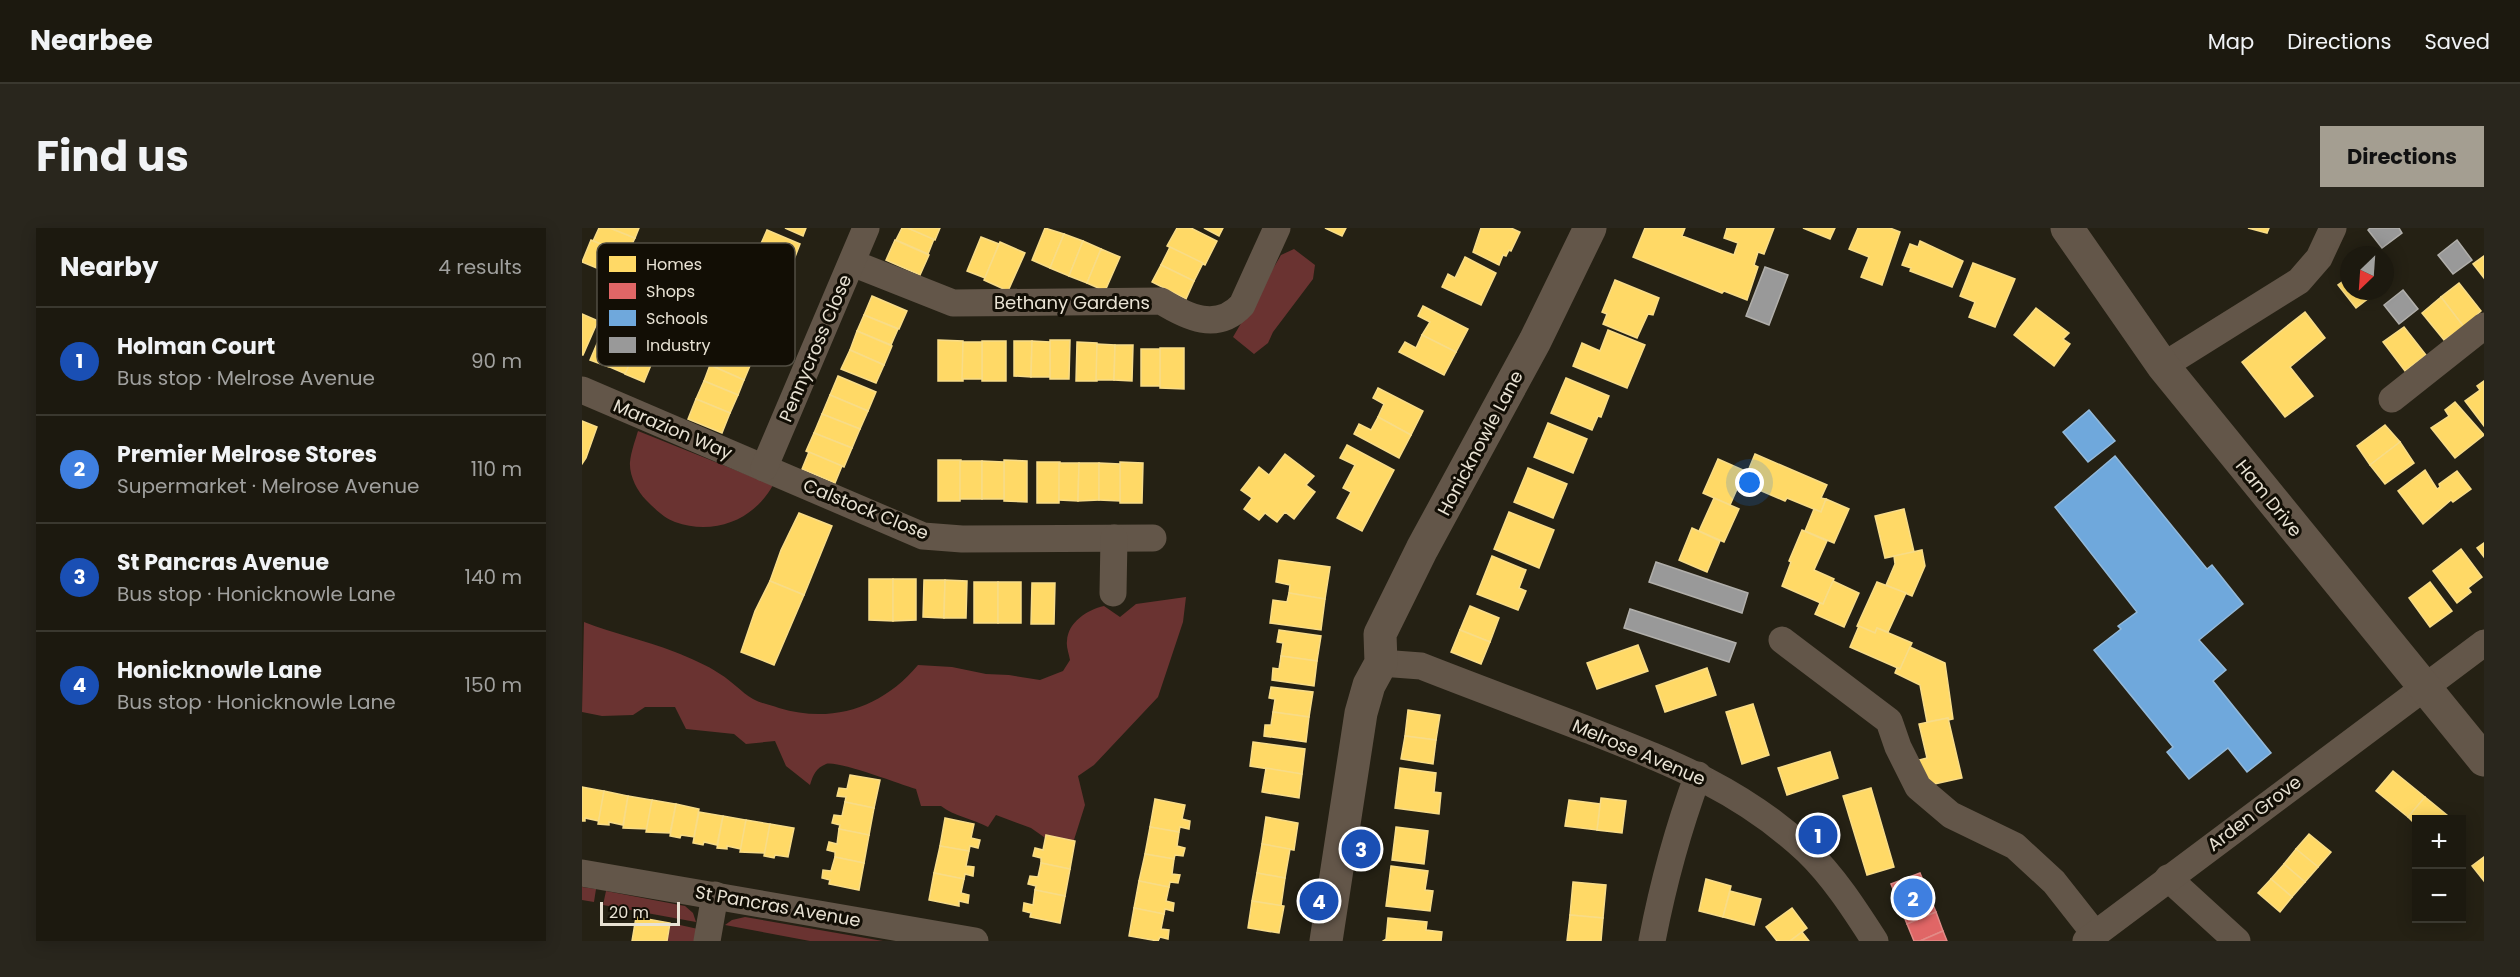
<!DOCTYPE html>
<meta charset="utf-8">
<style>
:root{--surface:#1c190f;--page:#29261d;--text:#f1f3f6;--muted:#a0a09e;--line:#3a382f;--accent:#a49e91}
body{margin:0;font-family:Poppins,sans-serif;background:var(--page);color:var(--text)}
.controls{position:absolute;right:18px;bottom:18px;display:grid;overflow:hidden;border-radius:0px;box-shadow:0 3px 15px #0003}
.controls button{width:54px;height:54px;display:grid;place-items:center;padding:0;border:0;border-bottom:2px solid var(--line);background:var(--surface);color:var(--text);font:30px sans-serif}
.compass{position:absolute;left:1758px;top:18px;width:54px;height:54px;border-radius:50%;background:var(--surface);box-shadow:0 3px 15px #0003;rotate:205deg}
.scale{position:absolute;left:18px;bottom:15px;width:80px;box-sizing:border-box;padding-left:6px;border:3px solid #e8e2d4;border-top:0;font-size:16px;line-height:21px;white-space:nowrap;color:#e8e2d4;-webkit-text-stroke:4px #120e05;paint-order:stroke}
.you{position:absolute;left:1168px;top:255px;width:21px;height:21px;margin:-15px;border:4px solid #fff;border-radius:50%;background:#1a73e8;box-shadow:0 0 0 9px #1a73e833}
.badge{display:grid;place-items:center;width:39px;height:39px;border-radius:50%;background:var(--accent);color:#fff;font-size:20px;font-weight:700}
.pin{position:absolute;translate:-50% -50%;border:3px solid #fff;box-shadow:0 2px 6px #0006}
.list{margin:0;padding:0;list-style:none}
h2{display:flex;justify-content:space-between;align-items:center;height:78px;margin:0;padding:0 24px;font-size:26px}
h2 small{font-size:20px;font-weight:400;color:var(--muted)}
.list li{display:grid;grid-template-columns:39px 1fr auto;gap:18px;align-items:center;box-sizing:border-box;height:108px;padding:0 24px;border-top:2px solid var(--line)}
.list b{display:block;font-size:22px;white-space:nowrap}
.list p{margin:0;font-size:20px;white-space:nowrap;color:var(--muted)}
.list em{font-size:20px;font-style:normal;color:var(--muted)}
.map{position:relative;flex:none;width:1902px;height:713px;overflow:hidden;border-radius:0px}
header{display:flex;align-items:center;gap:36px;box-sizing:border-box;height:84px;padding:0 30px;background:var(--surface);border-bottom:2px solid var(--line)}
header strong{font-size:28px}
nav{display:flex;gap:33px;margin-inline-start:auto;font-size:21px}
.intro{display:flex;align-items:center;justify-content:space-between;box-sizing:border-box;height:144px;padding:0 36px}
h1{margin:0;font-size:42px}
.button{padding:15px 27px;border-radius:0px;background:var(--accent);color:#111;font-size:21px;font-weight:700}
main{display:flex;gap:36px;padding:0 36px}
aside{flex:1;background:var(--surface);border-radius:0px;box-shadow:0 3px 15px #0003}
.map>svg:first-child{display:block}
.green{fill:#6a3331}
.homes{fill:#ffd966;stroke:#f8dc87;stroke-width:1.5}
.shops{fill:#e06666;stroke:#e28b87;stroke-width:1.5}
.schools{fill:#6fa8dc;stroke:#93b9da;stroke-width:1.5}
.industry{fill:#999;stroke:#b1afab;stroke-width:1.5}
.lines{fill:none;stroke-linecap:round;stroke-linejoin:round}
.minor{stroke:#635649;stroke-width:27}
.tertiary{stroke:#635649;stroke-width:33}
.labels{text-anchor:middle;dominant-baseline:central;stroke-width:6;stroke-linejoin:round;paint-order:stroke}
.street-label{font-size:18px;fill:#e8e2d4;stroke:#120e05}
.key{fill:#120e05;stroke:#524e43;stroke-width:1.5}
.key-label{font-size:16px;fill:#e8e2d4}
</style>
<header>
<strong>Nearbee</strong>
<nav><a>Map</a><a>Directions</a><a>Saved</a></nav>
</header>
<div class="intro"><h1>Find us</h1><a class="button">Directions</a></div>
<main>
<aside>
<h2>Nearby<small>4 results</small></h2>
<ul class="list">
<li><span class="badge" style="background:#1a4fb4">1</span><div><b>Holman Court</b><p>Bus stop · Melrose Avenue</p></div><em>90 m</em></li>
<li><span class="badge" style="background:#3f7fe0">2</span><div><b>Premier Melrose Stores</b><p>Supermarket · Melrose Avenue</p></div><em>110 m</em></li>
<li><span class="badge" style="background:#1a4fb4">3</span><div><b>St Pancras Avenue</b><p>Bus stop · Honicknowle Lane</p></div><em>140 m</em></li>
<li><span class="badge" style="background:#1a4fb4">4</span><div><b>Honicknowle Lane</b><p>Bus stop · Honicknowle Lane</p></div><em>150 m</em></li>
</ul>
</aside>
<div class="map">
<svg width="1902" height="713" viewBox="0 0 1902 713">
<rect width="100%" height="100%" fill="#252114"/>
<g class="green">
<polygon points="712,21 733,37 731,51 691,104 686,115 672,126 651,109 699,27"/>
<path d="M56,203L191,257C172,292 132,308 93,294C82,290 72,280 64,272C55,263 47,247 48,234C49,224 53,213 56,203Z"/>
<path d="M604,369L601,394L576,469L512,537L496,548L503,577L491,615L472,616L449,600L414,587L406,599C391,591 372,588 359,578H339L334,561C317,556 255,532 244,536C234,540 231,547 228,557L204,538L193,513L164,516L152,506L104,501L93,479H63L51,487L20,488L0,484L2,394C32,406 63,412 93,424C108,430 125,437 138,446C150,453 159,464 171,471C178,475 188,477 197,480C250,496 300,480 336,437L370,439L404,446L427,447L458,452L481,443L488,432C487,426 484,419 485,413C486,394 505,382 522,378L538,389L554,376Z"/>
<polygon points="0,659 14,661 12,674 0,672"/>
<polygon points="24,663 103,678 111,685 114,694 21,677"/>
<polygon points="163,689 301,713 228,713 143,697 150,692"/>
<polygon points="89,695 116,701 114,713 85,713"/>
</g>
<g class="homes">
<polygon points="17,0 28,0 53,10 45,27 11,13"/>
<polygon points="28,0 57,0 53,10"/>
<polygon points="203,0 224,0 221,8"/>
<polygon points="320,0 326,0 352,11 346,26 314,12"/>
<polygon points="326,0 358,0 353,12"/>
<polygon points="463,0 482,6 468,40 450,32"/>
<polygon points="595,0 609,0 635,13 623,37 585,18"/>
<polygon points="622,0 641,0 637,8"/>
<polygon points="743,0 764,0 760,8"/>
<polygon points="899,0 929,0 938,4 929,23 927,22 924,28 921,27 917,37 891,24"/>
<polygon points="1063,0 1103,0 1100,8 1152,27 1156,15 1142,10 1145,0 1192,0 1182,26 1176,24 1172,37 1176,39 1165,72 1142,63 1140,65 1051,29"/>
<polygon points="1221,0 1253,0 1248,11"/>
<polygon points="1276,0 1308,0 1318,4 1300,57 1279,49 1287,29 1267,21"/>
<polygon points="1666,0 1687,0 1685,5"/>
<polygon points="185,2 218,16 211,34 177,20"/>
<polygon points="482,6 501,13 487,48 468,40"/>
<polygon points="399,9 417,16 403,50 385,43"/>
<polygon points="9,12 48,28 39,50 0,34"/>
<polygon points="313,12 347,27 338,47 304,32"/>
<polygon points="501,13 519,21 505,55 487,48"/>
<polygon points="1338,13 1381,33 1370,59 1328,43 1329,40 1320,37 1328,16 1336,19"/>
<polygon points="418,14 443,25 426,63 402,52"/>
<polygon points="588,19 621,35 612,53 579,37"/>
<polygon points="519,21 538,29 523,63 505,55"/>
<polygon points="1902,28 1902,50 1891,36"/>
<polygon points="883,29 914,45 899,77 860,59 866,46 873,50"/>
<polygon points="1391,35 1433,51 1413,99 1387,89 1393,74 1378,68"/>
<polygon points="579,37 612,53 604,71 570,54"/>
<polygon points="1767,49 1767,63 1796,63 1774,80 1756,57"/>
<polygon points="1033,52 1077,70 1071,87 1066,86 1055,110 1021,96 1025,86 1020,84"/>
<polygon points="1877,55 1899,83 1882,99 1859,69"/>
<polygon points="290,68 325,83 317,101 282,87"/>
<polygon points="1859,69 1882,99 1862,112 1840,85"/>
<polygon points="841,78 886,101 874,124 840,107 848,94 836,88"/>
<polygon points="1454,80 1487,105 1481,111 1488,116 1472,138 1432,107"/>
<polygon points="1723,84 1743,110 1708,139 1731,168 1703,189 1660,134"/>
<polygon points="0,86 16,93 1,127 0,127"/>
<polygon points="282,87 316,101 309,117 275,103"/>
<polygon points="23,97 42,105 27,139 8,132"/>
<polygon points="1822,99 1844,127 1823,143 1801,114"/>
<polygon points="1026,102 1063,117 1045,160 991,138 1000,115 1018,123"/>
<polygon points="275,103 310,118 302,137 268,122"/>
<polygon points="42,106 58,113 44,146 28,139"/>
<polygon points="840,107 874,124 862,147 817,124 823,114 834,120"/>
<polygon points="58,112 76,120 62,154 43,146"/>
<polygon points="356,112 381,113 381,153 356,153"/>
<polygon points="468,112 488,112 487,151 468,151"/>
<rect x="400" y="113" width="24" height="40"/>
<polygon points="432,113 450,113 449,149 432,148"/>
<polygon points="450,113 468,114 468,149 449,149"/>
<polygon points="381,114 400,114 400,151 380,151"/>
<polygon points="495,114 515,115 515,153 494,153"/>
<polygon points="515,116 533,117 532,152 514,152"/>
<polygon points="533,117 551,117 550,153 532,152"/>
<polygon points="136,118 170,133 162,152 128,137"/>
<polygon points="578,120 602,120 602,161 578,160"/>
<rect x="559" y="121" width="19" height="37"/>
<polygon points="268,122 302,137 294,155 259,141"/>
<polygon points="128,137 162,152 156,167 122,153"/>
<polygon points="256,148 294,164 286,183 248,167"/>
<polygon points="984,150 1027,168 1019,189 1016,188 1010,202 969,185"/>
<polygon points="122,153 156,167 148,185 114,171"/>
<polygon points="1902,153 1902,198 1883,173 1898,162 1895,158"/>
<polygon points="796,160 841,183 829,207 796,189 802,176 791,170"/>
<polygon points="248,167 286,183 278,201 240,186"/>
<polygon points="114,171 148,185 140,205 106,191"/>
<polygon points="1873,174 1902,207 1873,230 1849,200 1867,188 1863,182"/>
<polygon points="240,186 278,201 270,220 232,205"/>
<polygon points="796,189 829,207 817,230 772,206 777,196 789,202"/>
<polygon points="0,193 15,199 4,230 0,236"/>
<polygon points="966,195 1005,211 991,245 952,229"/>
<polygon points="1803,197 1818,214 1788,237 1775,218"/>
<polygon points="232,205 270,220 262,239 224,223"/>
<polygon points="1818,214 1832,235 1803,256 1788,237"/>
<polygon points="765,217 812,242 780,303 755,290 769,264 761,260 773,237 758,230"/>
<polygon points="227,224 260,238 253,255 220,241"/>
<polygon points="703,226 732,248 724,257 733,264 712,291 703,284 695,294 683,285 677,292 662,281 670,270 659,262 677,239 687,247"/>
<polygon points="1173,226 1245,257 1239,270 1244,271 1239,284 1205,270 1203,273 1161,255"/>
<polygon points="1136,231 1163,243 1148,277 1121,265"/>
<polygon points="356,232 379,232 378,273 356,273"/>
<polygon points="422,232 445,233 445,274 422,273"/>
<rect x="378" y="233" width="22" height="38"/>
<polygon points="400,233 422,234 422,271 400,271"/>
<polygon points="455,234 478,234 477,275 455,275"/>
<polygon points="538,234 561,235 560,275 538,275"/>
<polygon points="477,235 497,235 496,273 477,272"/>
<polygon points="497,235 517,235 517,272 496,273"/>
<polygon points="517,235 538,236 538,273 517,272"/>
<polygon points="946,240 985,256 971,290 932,274"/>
<polygon points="1843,242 1855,261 1858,259 1857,256 1875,243 1889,261 1871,274 1869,272 1841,296 1816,263"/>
<polygon points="1132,270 1157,281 1142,314 1117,303"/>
<polygon points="1244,271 1267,281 1252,315 1223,303 1232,281 1239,284"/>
<polygon points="1322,281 1332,324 1303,330 1293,288"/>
<polygon points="927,284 972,302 957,340 912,321"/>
<polygon points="217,285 250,298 222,367 188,353 199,322"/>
<polygon points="1110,300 1138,313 1125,344 1097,332"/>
<polygon points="1220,302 1245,313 1232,342 1252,351 1241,376 1200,358 1209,334 1207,333"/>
<polygon points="1902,315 1902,329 1895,320"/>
<polygon points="1879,321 1900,349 1886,360 1889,364 1875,375 1851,343"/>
<polygon points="1340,322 1343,338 1330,368 1304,357 1313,336 1312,328"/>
<polygon points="910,328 944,342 937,360 944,363 936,382 895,366"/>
<polygon points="697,332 748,339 743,371 707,365 708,357 694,354"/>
<polygon points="287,351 311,351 311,393 287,392"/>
<polygon points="311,351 334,351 334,392 311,393"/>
<polygon points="342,352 363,352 362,390 341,389"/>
<polygon points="363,352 385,353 384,390 362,390"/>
<polygon points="188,353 222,367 192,437 159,424 173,383"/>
<polygon points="1251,353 1277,365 1262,399 1233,386 1238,375 1241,376"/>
<rect x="392" y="354" width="24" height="41"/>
<rect x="416" y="354" width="23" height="41"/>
<polygon points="1295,354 1324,365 1306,404 1295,400 1293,405 1275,398"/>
<polygon points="1848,354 1870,383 1848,399 1827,370"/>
<polygon points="450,355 473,355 472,396 449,396"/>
<polygon points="707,365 743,371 739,402 688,395 691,372 705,374"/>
<polygon points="888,378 917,390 908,414 878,402"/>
<polygon points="1277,398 1293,405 1295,400 1330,415 1318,441 1268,419"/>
<polygon points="697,402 739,408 735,433 699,428 701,415 695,414"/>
<polygon points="878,402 908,414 899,436 869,424"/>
<polygon points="1056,417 1066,443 1015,461 1005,435"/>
<polygon points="1328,419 1363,435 1371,491 1367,492 1366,490 1345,494 1338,457 1313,445 1315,440 1318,441"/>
<polygon points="699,428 735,433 732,458 690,452 691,440 697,441"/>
<polygon points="1125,440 1134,467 1083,484 1074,458"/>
<polygon points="689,459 731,464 727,489 691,484 693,471 687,470"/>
<polygon points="1171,476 1187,527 1160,536 1144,484"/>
<polygon points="826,482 858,487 854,512 823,508"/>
<polygon points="691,484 727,489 724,514 682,508 683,497 689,497"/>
<polygon points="1366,490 1380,550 1343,558 1337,532 1345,530 1337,496"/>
<polygon points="823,508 854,512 851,536 819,531"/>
<polygon points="671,514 723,521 720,546 668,538"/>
<polygon points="1248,524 1256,550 1205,567 1196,540"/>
<polygon points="684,540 720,546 717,570 680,564"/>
<polygon points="818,540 854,545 852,564 859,565 857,586 813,580"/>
<polygon points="1811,543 1843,569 1826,589 1794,563"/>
<polygon points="268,547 298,552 292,580 263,574 264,569 255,568 257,560 265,561"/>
<polygon points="0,559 22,563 17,593 3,590 3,593 0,593"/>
<polygon points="1289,560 1312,639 1285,647 1261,568"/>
<polygon points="22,563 46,568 41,597 27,594 27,597 16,596"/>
<polygon points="46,568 70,572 65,601 41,600"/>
<polygon points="1843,569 1871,592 1834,592 1834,597 1826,589"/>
<polygon points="1019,570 1044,573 1040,605 1015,602"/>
<polygon points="573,571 603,577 600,591 608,593 607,601 598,599 597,604 568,599"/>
<polygon points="70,572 94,576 88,605 64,604"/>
<polygon points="987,572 1018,576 1015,602 983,598"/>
<polygon points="263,574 292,580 287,607 257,601 258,597 250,595 252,587 260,588"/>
<polygon points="94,576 117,581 112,609 99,607 98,610 88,608"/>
<polygon points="117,584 141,588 135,617 122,614 121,617 111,615"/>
<polygon points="141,588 164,592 159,621 145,618 145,621 135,620"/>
<polygon points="684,589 716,595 712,622 680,616"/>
<polygon points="363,590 392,596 389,610 398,612 396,620 388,618 387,623 358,618"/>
<polygon points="164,592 188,596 183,625 158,624"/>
<polygon points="188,596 212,600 206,629 193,627 192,630 182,628"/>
<polygon points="568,599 597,604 595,618 603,620 601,628 593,627 592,631 563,626"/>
<polygon points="814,599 846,603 842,636 810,632"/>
<polygon points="257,601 287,607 282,635 253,629 253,624 245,622 247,614 255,616"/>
<polygon points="1727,606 1749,624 1736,639 1714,621"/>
<polygon points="464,607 493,613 488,641 459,635 459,630 451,628 453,620 461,622"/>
<polygon points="680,616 708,621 703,650 675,645"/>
<polygon points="358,618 387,623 384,638 392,639 391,648 383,646 382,651 352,645"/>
<polygon points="1714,621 1736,639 1723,654 1702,636"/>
<polygon points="563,626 592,631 590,646 598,647 596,655 588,654 587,659 557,653"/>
<polygon points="253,629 282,635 277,662 247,656 248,652 240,650 241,642 249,643"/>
<polygon points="1902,629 1902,653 1890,638"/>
<polygon points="459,635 488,641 483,668 453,662 454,658 446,656 448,648 456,649"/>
<polygon points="1702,636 1723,654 1710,669 1689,651"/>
<polygon points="809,638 846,643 843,662 851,663 848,683 804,678"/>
<polygon points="352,645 382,651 379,665 387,667 386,675 377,673 377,678 347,672"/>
<polygon points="675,645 703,650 699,678 670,673"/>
<polygon points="1124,651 1149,658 1141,689 1117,683"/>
<polygon points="1689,651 1710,669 1698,684 1676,665"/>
<polygon points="557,653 587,659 584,673 592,675 591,683 583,681 582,686 552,680"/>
<polygon points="991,654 1024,657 1021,690 988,687"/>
<polygon points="453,662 483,668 478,695 448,689 449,685 441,683 442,675 451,677"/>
<polygon points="1148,663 1179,671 1172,697 1141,689"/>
<polygon points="670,673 702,678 697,705 666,700"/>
<polygon points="552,680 582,686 579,701 587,702 586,711 578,709 576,713 547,708"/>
<polygon points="1210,680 1225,700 1208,713 1195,713 1184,699"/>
<polygon points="988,687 1021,690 1019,713 985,713"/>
<polygon points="54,689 88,695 85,713 50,713"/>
<polygon points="806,690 845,694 844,702 860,704 859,713 801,713 804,711"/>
<polygon points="1220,704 1227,713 1208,713"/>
</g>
<g class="shops">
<polygon points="1338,645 1354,684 1325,696 1309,656"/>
<polygon points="1354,684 1361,703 1338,713 1332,713 1325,696"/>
<polygon points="1361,703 1365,713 1338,713"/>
</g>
<g class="schools">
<polygon points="1507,182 1533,213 1506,234 1481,204"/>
<polygon points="1533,228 1625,341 1630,337 1661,376 1617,412 1644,442 1631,453 1689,525 1665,544 1646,520 1607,551 1585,524 1591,519 1512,422 1539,401 1536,398 1555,384 1473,279"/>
</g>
<g class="industry">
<polygon points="1788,0 1817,0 1820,5 1800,20 1786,2"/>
<polygon points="1875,12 1890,32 1871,46 1856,27"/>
<polygon points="1183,39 1206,47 1187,97 1164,88"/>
<polygon points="1821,62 1836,81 1817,96 1802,77"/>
<polygon points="1074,334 1166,365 1160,385 1067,354"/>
<polygon points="1048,381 1154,415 1147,434 1042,400"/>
</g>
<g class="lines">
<g class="minor">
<path d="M270,35L371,75L579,73C605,89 635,104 660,77L695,0"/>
<polyline points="1581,138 1717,53 1737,30 1751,0"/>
<polyline points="0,162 341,308 380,311 571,310"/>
<polyline points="1810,171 1902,98"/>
<polyline points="182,240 284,0"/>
<polyline points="531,365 532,310"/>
<polyline points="1200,412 1307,493 1316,519 1336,559 1369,587 1433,618 1472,654 1513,706"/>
<path d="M799,435L839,438C895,460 952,481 1009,503C1090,535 1160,562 1225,623C1252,649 1273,682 1293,713"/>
<polyline points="0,645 393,713"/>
<polyline points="1586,650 1655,713"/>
<polyline points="125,713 133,667"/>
<path d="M1070,713C1081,656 1096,601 1116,547"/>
<polyline points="1504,713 1902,415"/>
</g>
<g class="tertiary">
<polyline points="1485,0 1581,138 1902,532"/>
<polyline points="744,713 779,485 787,457 799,435 798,406 840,321 953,113 1008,0"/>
</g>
</g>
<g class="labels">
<g class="street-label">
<text x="490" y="74">Bethany Gardens</text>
<text transform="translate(233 120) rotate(-67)">Pennycross Close</text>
<text transform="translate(91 201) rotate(23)">Marazion Way</text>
<text transform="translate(898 215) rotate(-62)">Honicknowle Lane</text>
<text transform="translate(1687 270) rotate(51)">Ham Drive</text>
<text transform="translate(284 281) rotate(22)">Calstock Close</text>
<text transform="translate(1057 524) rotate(23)">Melrose Avenue</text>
<text transform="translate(1672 585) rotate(-37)">Arden Grove</text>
<text transform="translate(196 678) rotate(10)">St Pancras Avenue</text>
</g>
</g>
<rect x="15" y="15" width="198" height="123" rx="9" class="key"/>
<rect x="27" y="28" width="27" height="16" fill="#ffd966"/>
<rect x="27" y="55" width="27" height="16" fill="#e06666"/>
<rect x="27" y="82" width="27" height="16" fill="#6fa8dc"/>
<rect x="27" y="109" width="27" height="16" fill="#999"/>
<g class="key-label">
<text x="64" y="42">Homes</text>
<text x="64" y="69">Shops</text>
<text x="64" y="96">Schools</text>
<text x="64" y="123">Industry</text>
</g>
</svg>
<div class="controls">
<button>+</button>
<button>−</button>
</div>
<svg class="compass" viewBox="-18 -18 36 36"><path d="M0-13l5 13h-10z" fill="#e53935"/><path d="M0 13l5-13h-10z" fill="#a0a09e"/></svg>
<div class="scale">20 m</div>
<div class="you"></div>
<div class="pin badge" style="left:1236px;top:607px;background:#1a4fb4">1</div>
<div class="pin badge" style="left:1331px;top:670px;background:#3f7fe0">2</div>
<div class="pin badge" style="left:779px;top:621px;background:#1a4fb4">3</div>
<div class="pin badge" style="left:737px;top:673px;background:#1a4fb4">4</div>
</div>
</main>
